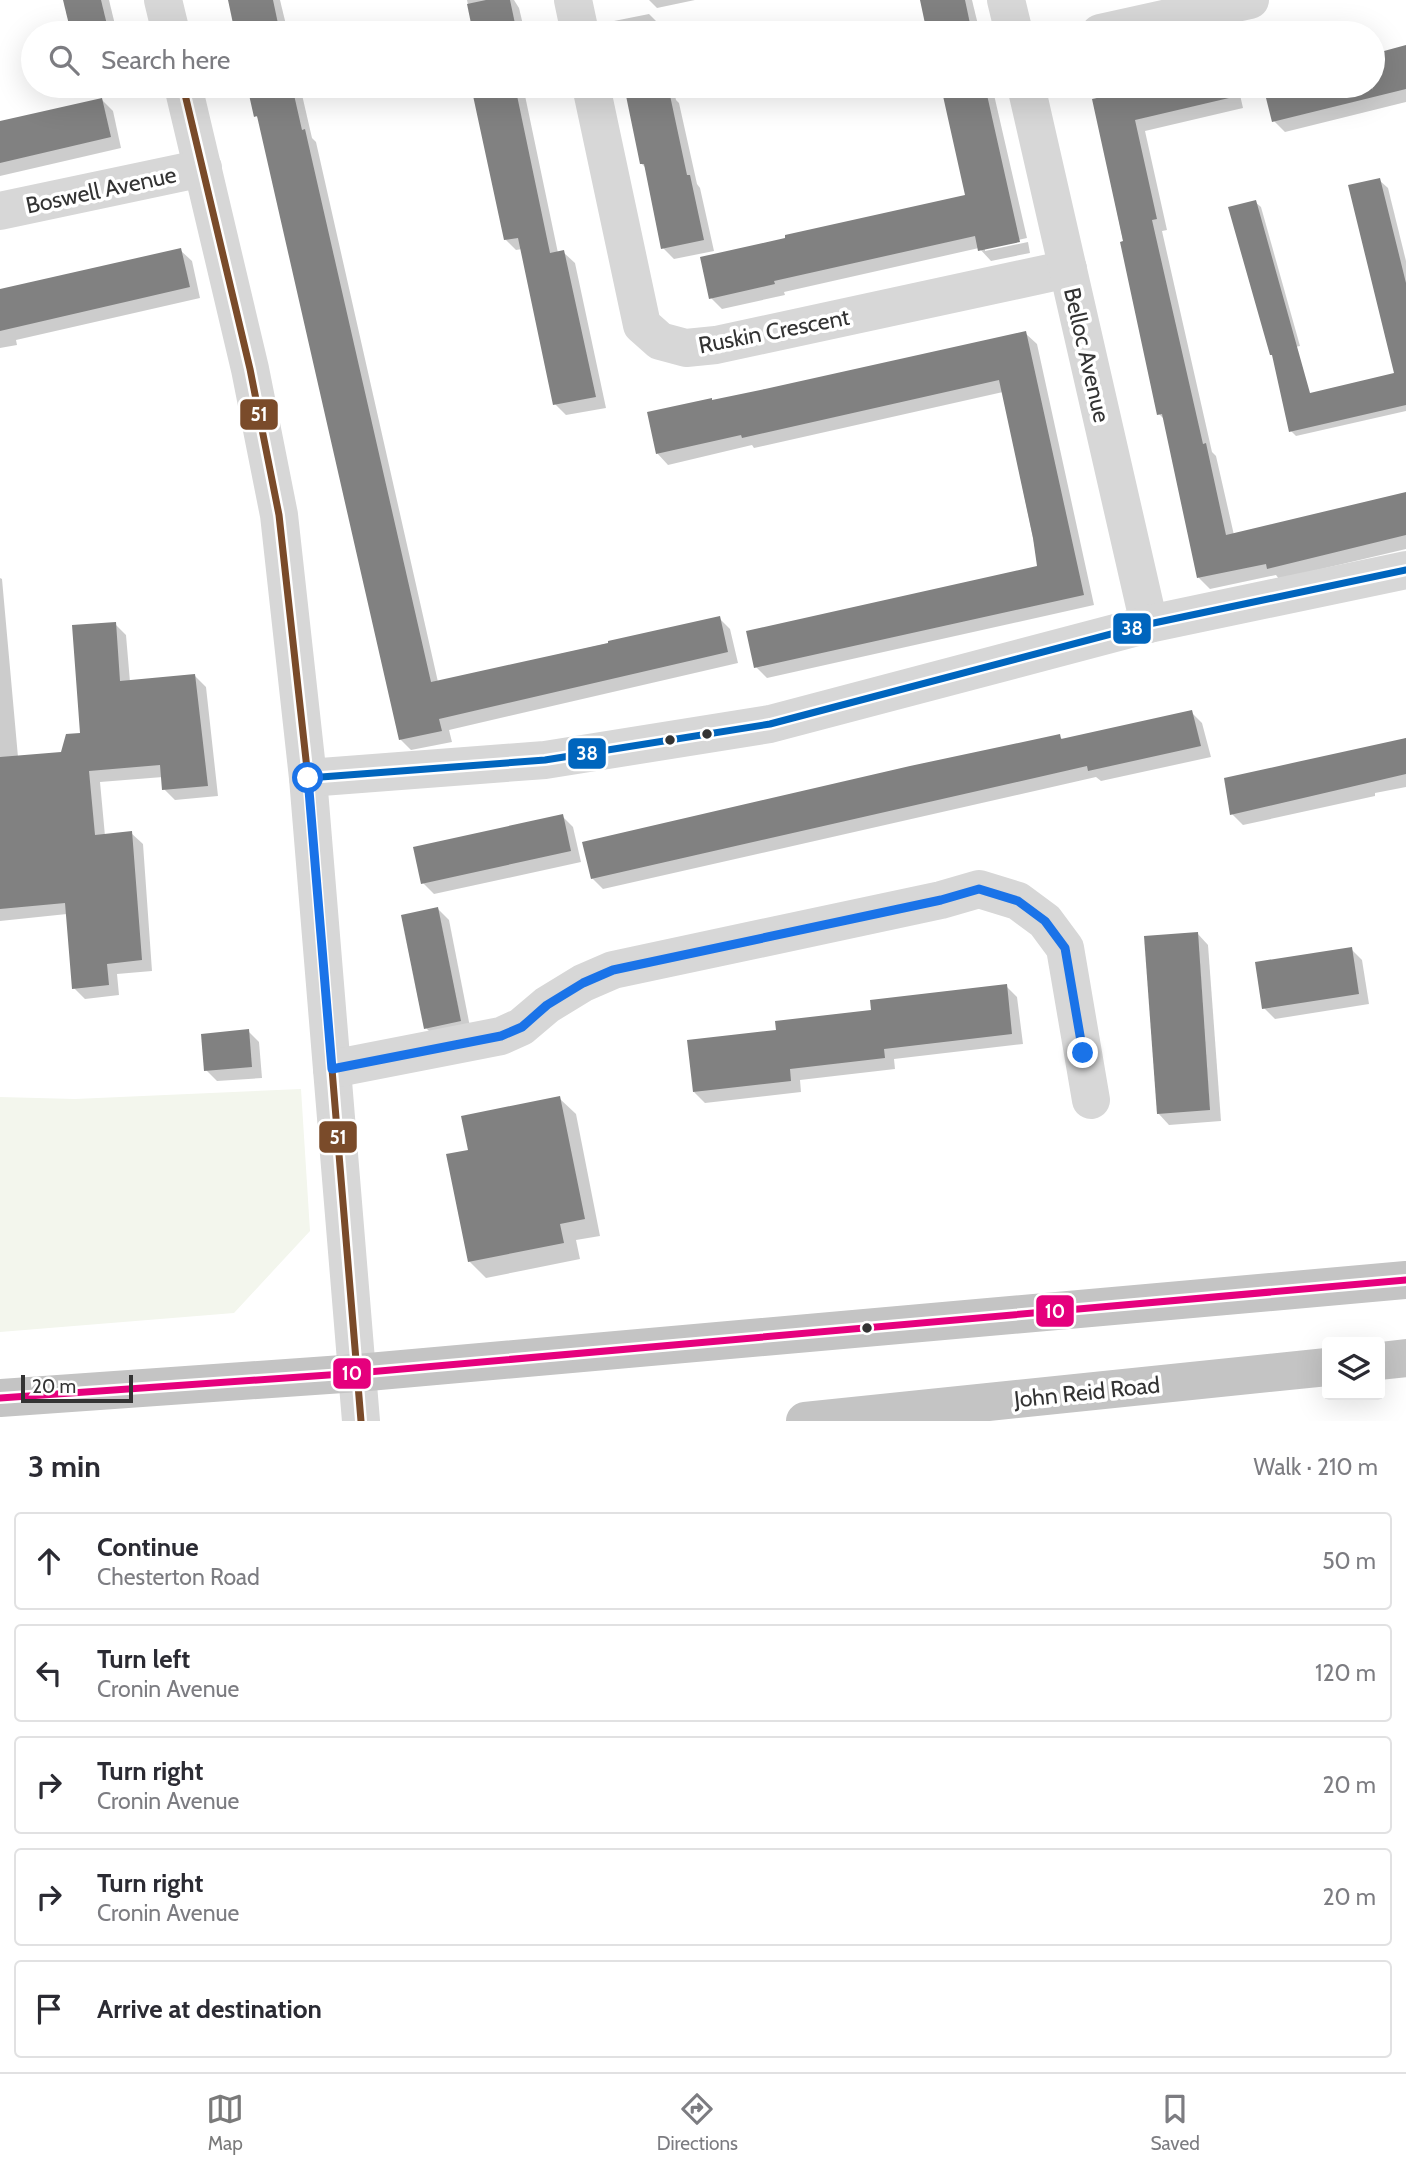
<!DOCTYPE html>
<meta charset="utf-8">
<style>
:root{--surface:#fff;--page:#f2f2f3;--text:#2b2b33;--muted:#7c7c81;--line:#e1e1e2;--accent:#7a7a7a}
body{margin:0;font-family:Cabin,sans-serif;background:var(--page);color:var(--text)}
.controls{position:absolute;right:21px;bottom:21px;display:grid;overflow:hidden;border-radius:7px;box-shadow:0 7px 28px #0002}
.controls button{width:63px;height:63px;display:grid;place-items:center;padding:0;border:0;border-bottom:2px solid var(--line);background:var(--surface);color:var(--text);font:35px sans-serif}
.scale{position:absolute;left:21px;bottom:18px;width:112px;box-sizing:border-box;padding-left:7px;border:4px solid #333;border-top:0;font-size:19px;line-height:24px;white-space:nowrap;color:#333;-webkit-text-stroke:5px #fff;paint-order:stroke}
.stop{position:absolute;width:21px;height:21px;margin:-16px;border:5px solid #1a73e8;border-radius:50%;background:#fff}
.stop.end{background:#1a73e8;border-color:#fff;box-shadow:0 2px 7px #0008}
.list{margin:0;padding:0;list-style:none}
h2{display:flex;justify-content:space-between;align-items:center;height:91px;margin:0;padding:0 28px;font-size:30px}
h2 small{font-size:23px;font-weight:400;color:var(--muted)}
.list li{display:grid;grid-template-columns:46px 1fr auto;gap:21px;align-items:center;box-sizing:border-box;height:98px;margin:0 14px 14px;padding:0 14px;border:2px solid var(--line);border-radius:7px}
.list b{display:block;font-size:26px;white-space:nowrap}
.list p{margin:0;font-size:23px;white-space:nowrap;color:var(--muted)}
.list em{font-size:23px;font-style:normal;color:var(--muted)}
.icon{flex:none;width:38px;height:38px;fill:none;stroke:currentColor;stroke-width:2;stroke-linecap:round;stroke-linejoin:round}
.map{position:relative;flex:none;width:1406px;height:1421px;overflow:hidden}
.search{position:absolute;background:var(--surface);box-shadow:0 7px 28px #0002;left:21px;right:21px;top:21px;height:77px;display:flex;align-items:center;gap:18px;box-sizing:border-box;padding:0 24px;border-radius:38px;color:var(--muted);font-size:26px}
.sheet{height:651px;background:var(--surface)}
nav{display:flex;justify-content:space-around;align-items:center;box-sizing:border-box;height:98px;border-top:2px solid var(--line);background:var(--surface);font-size:19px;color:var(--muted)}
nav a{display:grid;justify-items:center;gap:4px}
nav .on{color:var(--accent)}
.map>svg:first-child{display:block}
.green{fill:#f3f6ed}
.shadow{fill:#0003}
.building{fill:#818181}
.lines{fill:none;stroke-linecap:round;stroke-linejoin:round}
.minor{stroke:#d7d7d7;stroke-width:38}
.highway{stroke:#c4c4c4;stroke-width:38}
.bus-1-casing{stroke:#fff;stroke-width:12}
.bus-2-casing{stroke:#fff;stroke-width:12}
.bus-3-casing{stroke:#fff;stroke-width:12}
.bus-1{stroke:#0065bd;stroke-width:7}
.bus-2{stroke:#7a4b2a;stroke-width:7}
.bus-3{stroke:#e5007d;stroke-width:7}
.route{stroke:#1a73e8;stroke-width:9}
.bus-dot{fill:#333;stroke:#fff;stroke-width:2.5}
.labels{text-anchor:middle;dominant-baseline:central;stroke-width:7;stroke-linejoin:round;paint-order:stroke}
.street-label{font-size:23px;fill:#333;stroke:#fff}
.line-badge{stroke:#fff;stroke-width:2.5}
.badge-label{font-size:19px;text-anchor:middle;font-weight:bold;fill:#fff}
</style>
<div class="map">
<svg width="1406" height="1421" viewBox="0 0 1406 1421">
<rect width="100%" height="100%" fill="#fff"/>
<polygon class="green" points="301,1089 310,1231 234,1313 0,1332 0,1097 75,1099"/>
<g class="shadow">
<polygon points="66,0 109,0 117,33 74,33"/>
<polygon points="230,0 280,0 288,33 237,33"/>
<polygon points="467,0 514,0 519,8 525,33 474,33"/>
<polygon points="649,0 695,0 657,8"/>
<polygon points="922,0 972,0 980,33 930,33"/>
<polygon points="649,14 660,25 662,33 612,33 609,22"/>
<polygon points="1406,47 1406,102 1285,132 1274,121 1265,86 1373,86 1373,56"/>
<polygon points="249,86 300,86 312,138 316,142 438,682 719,618 730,629 738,663 449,730 452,742 411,750 400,739 260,120 256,116"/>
<polygon points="485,86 523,86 558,253 563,252 575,263 606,408 566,415 555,404 522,249 516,250 505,239"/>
<polygon points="622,86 673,86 676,100 679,103 697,184 700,188 714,251 674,259 663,248 647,169 641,163 627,90"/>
<polygon points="942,86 992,86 1027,238 985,248 985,251 1028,242 1030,253 991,261 979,248 784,292 785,295 722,309 711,298 968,196"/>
<polygon points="1158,86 1238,86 1243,108 1145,131 1167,230 1162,231 1212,452 1216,456 1234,535 1406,493 1406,549 1279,579 1276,575 1210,589 1199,578 1165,420 1159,414 1094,100"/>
<polygon points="102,100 113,111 121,148 0,176 0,123"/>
<polygon points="1379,180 1388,188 1406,261 1406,324"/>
<polygon points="1255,202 1261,207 1300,346 1274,352"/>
<polygon points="180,250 192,261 200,298 16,340 17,345 0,348 0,293"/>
<polygon points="1025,333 1037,344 1094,605 767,678 756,667 1039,567 1003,392 754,448 752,445 668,465 657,453 713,402"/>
<polygon points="1406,373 1406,411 1296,436 1291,431"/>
<polygon points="0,578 2,579 18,757 62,753 82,734 115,624 126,635 130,682 195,676 206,687 218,796 175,800 164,789 163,777 100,782 105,836 131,833 143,844 152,971 117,974 119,995 85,999 74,988 67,914 0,921"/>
<polygon points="1191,712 1202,723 1211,757 1101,781 1096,777 603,889 592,878 1059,736 1063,740"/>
<polygon points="1406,738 1406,787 1375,793 1375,796 1243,825 1232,814"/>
<polygon points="562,816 573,827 581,862 434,894 423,883"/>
<polygon points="438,909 449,920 471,1032 437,1039 426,1028"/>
<polygon points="1197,933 1208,945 1221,1121 1169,1125 1158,1113"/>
<polygon points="1351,949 1362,960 1369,1004 1275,1019 1264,1008"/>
<polygon points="1006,986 1017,997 1023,1044 894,1059 895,1069 800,1080 801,1092 705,1103 694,1092 777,1031"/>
<polygon points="248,1031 259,1042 262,1078 217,1081 206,1070"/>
<polygon points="559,1098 576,1114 600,1236 576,1240 580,1259 486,1278 469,1261 470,1151"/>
</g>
<g class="building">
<polygon points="63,0 101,0 109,33 71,33"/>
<polygon points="228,0 273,0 280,33 235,33"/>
<polygon points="486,0 510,0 517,33 473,33 467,4"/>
<polygon points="920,0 965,0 972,33 927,33"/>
<polygon points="1406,45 1406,89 1272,122 1263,86 1372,86 1373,90 1373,54"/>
<polygon points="247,86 292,86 302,130 305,129 431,682 608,643 608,641 720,616 728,652 439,719 442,731 399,740 257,116 254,117"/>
<polygon points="499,86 515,86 550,253 564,250 596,397 553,405 518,238 504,240 472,91"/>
<polygon points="624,86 668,86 687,175 690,175 704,240 661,249 644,164 640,164"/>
<polygon points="947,86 985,86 1020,242 978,251 975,236 774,281 775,284 709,299 700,257 785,238 785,235 965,195 941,87"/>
<polygon points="1154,86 1228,86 1229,98 1135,120 1157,219 1152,220 1203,444 1206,443 1226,535 1406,492 1406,535 1267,569 1266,564 1197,578 1162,414 1157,415 1120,242 1123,241 1092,99"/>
<polygon points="102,98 111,137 0,163 0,121"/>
<polygon points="1380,178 1406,283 1406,405 1289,432 1272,355 1270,355 1228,207 1256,200 1310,393 1394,373 1348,185"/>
<polygon points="181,248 190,287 0,331 0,289"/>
<polygon points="1026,331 1084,595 754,668 746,631 1037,566 1033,538 999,380 742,438 741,435 656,454 647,412 712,398 712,400 765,389"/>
<polygon points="116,622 120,681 195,674 208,786 162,790 160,765 89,771 95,835 132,831 142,960 107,964 109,985 72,989 65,903 0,909 0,757 61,752 66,734 80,733 72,625"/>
<polygon points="1192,710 1201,746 1088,771 1087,766 591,879 582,842 910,766 1060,734 1061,739"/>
<polygon points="1406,738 1406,774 1230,815 1224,778"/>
<polygon points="563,814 571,851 421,884 413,847"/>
<polygon points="438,907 461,1021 424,1029 401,915"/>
<polygon points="1198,932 1210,1110 1157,1114 1144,936"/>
<polygon points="1352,947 1359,994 1262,1009 1255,962"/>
<polygon points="1007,984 1012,1034 884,1049 885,1058 790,1069 791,1081 693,1092 687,1040 776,1030 775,1021 871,1010 870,1000"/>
<polygon points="249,1029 252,1067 204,1071 201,1034"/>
<polygon points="560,1096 585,1219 560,1224 564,1243 468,1262 446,1154 468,1150 461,1116"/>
</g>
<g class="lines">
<g class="minor">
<polyline points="163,0 171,33"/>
<polyline points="573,0 580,33"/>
<polyline points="1006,0 1014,33"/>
<polyline points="1100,33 1250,0"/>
<polyline points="183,86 250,369 279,515 308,778 361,1421"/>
<polyline points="591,86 642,325 660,341 686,348 716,345 1068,269"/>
<polyline points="1026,86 1149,624"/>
<polyline points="0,211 203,168"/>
<polyline points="308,778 545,760 770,724 1149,624 1406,570"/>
<polyline points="332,1069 501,1036 521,1027 547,1005 583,983 613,970 941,900 979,889 1018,901 1045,921 1065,948 1091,1100"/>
</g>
<g class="highway">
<polyline points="1380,1361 1406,1358"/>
<polyline points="0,1398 357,1373 1406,1280"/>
<polyline points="805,1421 1327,1367"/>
</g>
<defs>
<polyline id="bus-1" points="308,778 545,760 770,724 1149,624 1406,570"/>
<polyline id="bus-2" points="183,86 250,369 279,515 308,778 361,1421"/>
<polyline id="bus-3" points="0,1398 357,1373 1406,1280"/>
</defs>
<use href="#bus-1" class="bus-1-casing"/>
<use href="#bus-2" class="bus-2-casing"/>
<use href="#bus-3" class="bus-3-casing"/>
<use href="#bus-1" class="bus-1"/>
<use href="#bus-2" class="bus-2"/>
<use href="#bus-3" class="bus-3"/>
</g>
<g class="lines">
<polyline class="route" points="308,778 332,1069 501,1036 522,1027 547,1005 583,983 613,970 941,900 979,889 1018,901 1045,921 1065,948 1083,1053"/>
</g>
<g class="bus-dot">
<circle cx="707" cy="734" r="6"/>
<circle cx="670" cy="740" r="6"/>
<circle cx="867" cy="1328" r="6"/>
</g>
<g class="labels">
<g class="street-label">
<text transform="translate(101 190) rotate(-12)">Boswell Avenue</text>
<text transform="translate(774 331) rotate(-11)">Ruskin Crescent</text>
<text transform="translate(1087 355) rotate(77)">Belloc Avenue</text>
<text transform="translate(1087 1392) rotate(-6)">John Reid Road</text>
</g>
</g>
<g class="line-badge">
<rect x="239" y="398" width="40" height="33" rx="7" fill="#7a4b2a"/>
<rect x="1112" y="612" width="40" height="33" rx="7" fill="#0065bd"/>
<rect x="567" y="737" width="40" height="33" rx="7" fill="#0065bd"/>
<rect x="318" y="1120" width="40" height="34" rx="7" fill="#7a4b2a"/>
<rect x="1035" y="1294" width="40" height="34" rx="7" fill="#e5007d"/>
<rect x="332" y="1357" width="40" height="33" rx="7" fill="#e5007d"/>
</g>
<g class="badge-label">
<text x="259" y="421">51</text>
<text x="1132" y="635">38</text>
<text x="587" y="760">38</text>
<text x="338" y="1144">51</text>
<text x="1055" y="1318">10</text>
<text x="352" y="1380">10</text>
</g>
</svg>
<div class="controls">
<button><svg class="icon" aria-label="layers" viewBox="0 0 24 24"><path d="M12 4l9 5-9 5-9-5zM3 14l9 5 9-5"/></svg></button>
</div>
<div class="scale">20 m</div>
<div class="stop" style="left:308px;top:778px"></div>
<div class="stop end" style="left:1083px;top:1053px"></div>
<div class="search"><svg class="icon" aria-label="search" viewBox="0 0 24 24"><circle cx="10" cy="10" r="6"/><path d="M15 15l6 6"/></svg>Search here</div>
</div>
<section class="sheet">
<h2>3 min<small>Walk · 210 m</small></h2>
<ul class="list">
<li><svg class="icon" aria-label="ahead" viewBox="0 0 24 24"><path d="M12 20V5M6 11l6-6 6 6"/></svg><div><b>Continue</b><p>Chesterton Road</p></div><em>50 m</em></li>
<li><svg class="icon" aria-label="left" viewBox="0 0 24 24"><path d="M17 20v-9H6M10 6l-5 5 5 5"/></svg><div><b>Turn left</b><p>Cronin Avenue</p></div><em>120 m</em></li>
<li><svg class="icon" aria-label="right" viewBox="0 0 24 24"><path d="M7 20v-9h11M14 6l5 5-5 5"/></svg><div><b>Turn right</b><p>Cronin Avenue</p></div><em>20 m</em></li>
<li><svg class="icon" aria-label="right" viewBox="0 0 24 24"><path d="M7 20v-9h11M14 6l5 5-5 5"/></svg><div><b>Turn right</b><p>Cronin Avenue</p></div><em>20 m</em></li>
<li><svg class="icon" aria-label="arrive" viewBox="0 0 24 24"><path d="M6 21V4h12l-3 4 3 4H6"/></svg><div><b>Arrive at destination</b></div></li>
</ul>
</section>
<nav>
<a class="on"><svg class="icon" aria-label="map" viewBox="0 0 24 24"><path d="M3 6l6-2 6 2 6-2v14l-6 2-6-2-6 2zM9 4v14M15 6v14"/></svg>Map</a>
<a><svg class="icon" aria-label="directions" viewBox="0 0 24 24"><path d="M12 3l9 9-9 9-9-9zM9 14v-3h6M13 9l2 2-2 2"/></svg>Directions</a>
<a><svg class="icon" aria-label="saved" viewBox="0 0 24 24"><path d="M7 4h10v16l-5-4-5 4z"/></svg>Saved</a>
</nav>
